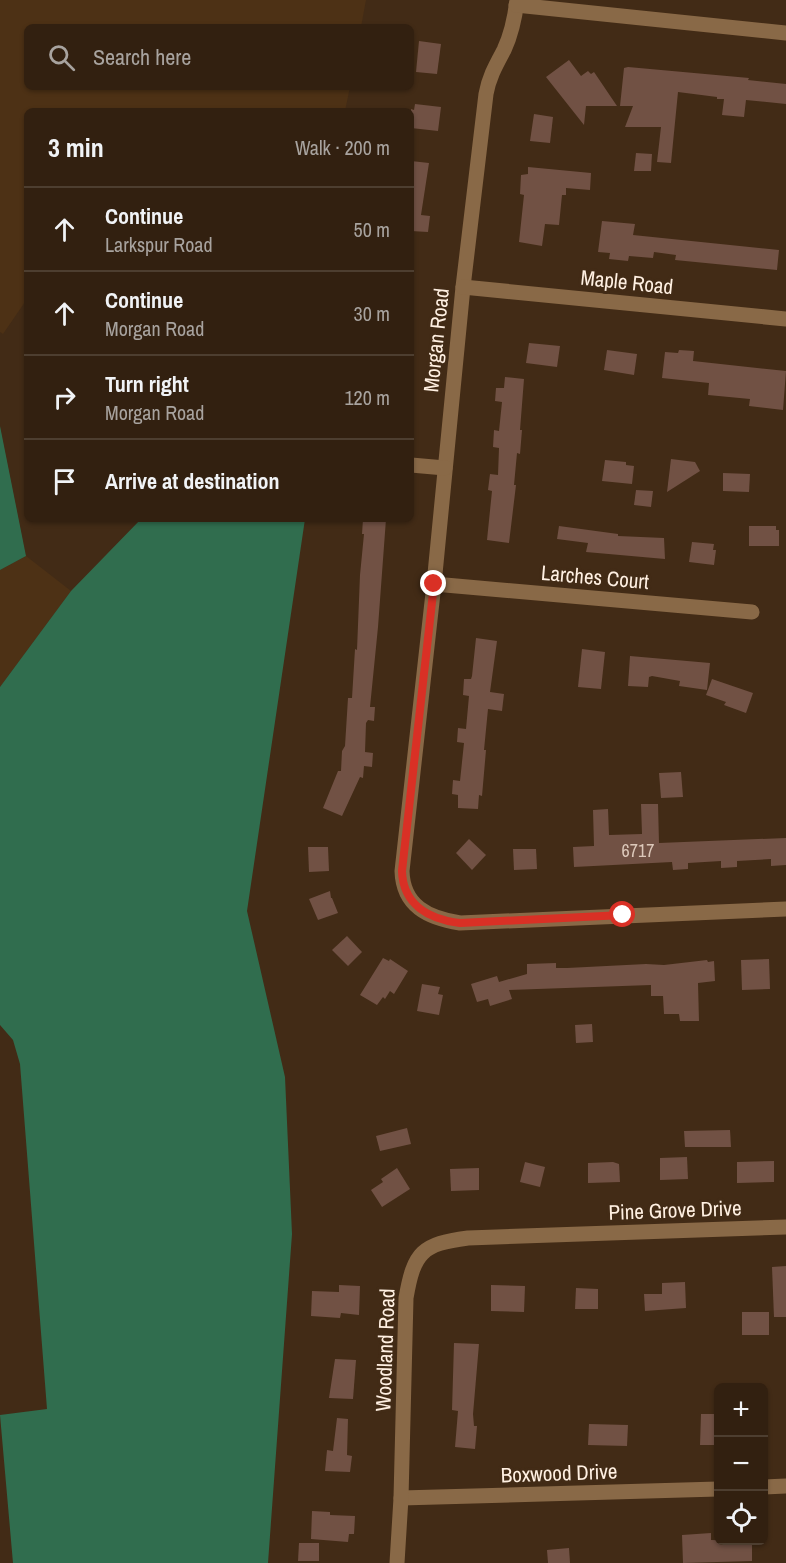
<!DOCTYPE html>
<meta charset="utf-8">
<style>
:root{--surface:#322010;--page:#3d2d1e;--text:#f1f3f6;--muted:#a8a39f;--line:#4d3e30}
body{margin:0;font-family:"Archivo Narrow",sans-serif;background:var(--page);color:var(--text)}
.controls{position:absolute;right:18px;bottom:18px;display:grid;overflow:hidden;border-radius:9px;box-shadow:0 2px 4px #0004}
.controls button{width:54px;height:54px;display:grid;place-items:center;padding:0;border:0;border-bottom:2px solid var(--line);background:var(--surface);color:var(--text);font:30px sans-serif}
.stop{position:absolute;width:18px;height:18px;margin:-14px;border:4px solid #d93025;border-radius:50%;background:#fff}
.stop.end{background:#d93025;border-color:#fff;box-shadow:0 2px 6px #0008}
.list{margin:0;padding:0;list-style:none}
h2{display:flex;justify-content:space-between;align-items:center;height:78px;margin:0;padding:0 24px;font-size:26px}
h2 small{font-size:20px;font-weight:400;color:var(--muted)}
.list li{display:grid;grid-template-columns:39px 1fr auto;gap:18px;align-items:center;box-sizing:border-box;height:84px;padding:0 24px;border-top:2px solid var(--line)}
.list b{display:block;font-size:22px;white-space:nowrap}
.list p{margin:0;font-size:20px;white-space:nowrap;color:var(--muted)}
.list em{font-size:20px;font-style:normal;color:var(--muted)}
.icon{flex:none;width:33px;height:33px;fill:none;stroke:currentColor;stroke-width:2;stroke-linecap:round;stroke-linejoin:round}
.map{position:relative;flex:none;width:786px;height:1563px;overflow:hidden}
.search{position:absolute;background:var(--surface);box-shadow:0 2px 4px #0004;left:24px;top:24px;width:390px;height:66px;display:flex;align-items:center;gap:15px;box-sizing:border-box;padding:0 21px;border-radius:9px;color:var(--muted);font-size:22px}
.panel{position:absolute;background:var(--surface);box-shadow:0 2px 4px #0004;left:24px;top:108px;width:390px;height:414px;border-radius:9px}
.map>svg:first-child{display:block}
.built{fill:#4d3115}
.forest{fill:#306d4e}
.building{fill:#715144}
.lines{fill:none;stroke-linecap:round;stroke-linejoin:round}
.minor{stroke:#896947;stroke-width:15}
.route{stroke:#d93025;stroke-width:8}
.labels{text-anchor:middle;dominant-baseline:central;stroke-width:6;stroke-linejoin:round;paint-order:stroke}
.number-label{font-size:18px;fill:#dcc8ba}
.street-label{font-size:21px;fill:#fff0e2;stroke:#422b16}
</style>
<div class="map">
<svg width="786" height="1563" viewBox="0 0 786 1563">
<rect width="100%" height="100%" fill="#422b16"/>
<g class="built">
<polygon points="0,0 366,0 361,27 27,27 27,87 350,87 345,111 27,111 27,299 3,334 0,332"/>
<polygon points="26,556 71,591 0,687 0,570"/>
</g>
<g class="forest">
<polygon points="0,426 26,556 0,570"/>
<polygon points="141,519 305,519 247,911 285,1077 292,1234 268,1563 13,1563 0,1415 47,1409 20,1064 13,1040 0,1025 0,687 71,591"/>
</g>
<g class="building">
<polygon points="419,41 441,44 437,74 416,72"/>
<polygon points="569,60 581,76 588,71 591,74 594,72 617,106 586,106 584,125 546,77"/>
<polygon points="628,67 749,78 748,80 786,84 786,104 746,100 744,117 722,115 724,99 717,99 717,97 678,92 671,163 657,162 661,127 625,127 633,106 620,106 624,68"/>
<polygon points="415,104 441,107 438,131 411,128 411,109 414,110"/>
<polygon points="534,114 553,117 550,143 530,141"/>
<polygon points="636,153 652,154 651,171 634,171"/>
<polygon points="411,161 429,163 421,215 430,216 428,232 411,231"/>
<polygon points="528,167 591,173 590,190 566,188 566,195 562,195 559,225 545,224 542,246 519,242 524,195 520,194 521,175 528,174"/>
<polygon points="602,221 635,224 633,235 779,250 777,270 675,260 676,255 654,252 653,258 629,256 628,261 609,259 610,253 598,252"/>
<polygon points="529,343 560,346 557,367 526,363"/>
<polygon points="607,350 637,354 634,375 604,370"/>
<polygon points="679,350 694,351 693,361 786,371 783,410 749,406 750,399 708,395 709,383 662,378 665,352 678,353"/>
<polygon points="505,377 524,379 520,430 522,430 520,454 517,453 514,485 516,485 509,543 487,540 492,491 488,490 490,474 498,475 499,448 493,447 494,430 499,431 502,402 495,401 496,388 504,388"/>
<polygon points="671,459 695,462 700,471 667,492"/>
<polygon points="605,460 626,462 626,465 634,466 632,484 602,481"/>
<polygon points="723,473 750,474 749,492 723,491"/>
<polygon points="636,490 653,491 651,507 634,505"/>
<polygon points="363,519 386,519 378,627 370,707 375,707 374,721 368,720 366,723 365,752 373,753 372,767 364,766 363,778 360,777 342,816 323,808 338,771 341,771 342,751 345,746 348,698 352,698 355,649 357,650 360,575 364,534 362,534"/>
<polygon points="559,526 618,534 618,536 664,538 665,559 586,552 588,543 557,539"/>
<polygon points="749,526 776,526 776,530 779,530 779,546 749,546"/>
<polygon points="692,542 714,544 713,550 716,550 714,565 689,562"/>
<polygon points="476,638 497,641 490,692 504,694 502,711 488,709 484,750 486,750 482,796 479,795 478,809 458,808 458,795 452,794 453,780 460,781 464,743 457,742 458,728 466,729 469,696 463,695 464,679 471,679 472,676"/>
<polygon points="582,649 605,652 601,689 578,687"/>
<polygon points="630,656 710,663 707,690 679,686 680,681 652,676 649,677 648,687 628,686"/>
<polygon points="712,679 753,693 746,713 724,705 726,702 706,695"/>
<polygon points="681,772 683,797 661,798 659,773"/>
<polygon points="641,804 658,804 659,843 786,838 786,865 771,866 771,859 737,861 737,867 721,868 721,861 688,863 688,869 673,870 672,862 574,867 573,847 594,846 593,810 608,809 609,835 642,834"/>
<polygon points="469,839 486,855 472,870 456,853"/>
<polygon points="308,847 328,847 329,871 309,872"/>
<polygon points="513,849 536,849 537,869 514,870"/>
<polygon points="330,891 331,898 332,898 338,913 318,920 309,899"/>
<polygon points="347,936 362,952 348,966 332,950"/>
<polygon points="383,958 389,961 390,959 408,971 394,994 390,991 385,999 383,997 377,1005 360,995"/>
<polygon points="769,959 770,989 742,990 741,960"/>
<polygon points="707,960 708,962 714,961 715,981 698,983 699,1021 680,1021 679,1014 664,1014 663,996 651,996 651,985 509,990 512,999 490,1006 488,999 477,1002 471,984 497,976 499,982 527,974 527,964 556,963 556,968 567,968 646,964 664,965"/>
<polygon points="422,984 440,987 438,994 443,995 439,1015 417,1011"/>
<polygon points="592,1024 593,1042 576,1043 575,1025"/>
<polygon points="407,1128 411,1144 380,1151 376,1136"/>
<polygon points="730,1130 731,1147 685,1147 684,1131"/>
<polygon points="687,1157 688,1179 660,1180 660,1158"/>
<polygon points="774,1161 774,1182 737,1183 737,1162"/>
<polygon points="525,1162 545,1167 540,1187 520,1182"/>
<polygon points="613,1162 619,1164 620,1182 588,1183 588,1163"/>
<polygon points="397,1168 410,1189 382,1207 371,1190 383,1182 381,1179"/>
<polygon points="479,1168 479,1190 451,1191 450,1169"/>
<polygon points="786,1266 786,1317 774,1317 772,1267"/>
<polygon points="685,1282 686,1308 645,1311 644,1294 662,1294 662,1283"/>
<polygon points="339,1285 360,1286 359,1315 341,1313 340,1318 311,1316 312,1291 339,1292"/>
<polygon points="491,1285 525,1286 524,1312 491,1311"/>
<polygon points="576,1288 598,1289 598,1309 575,1309"/>
<rect x="742" y="1312" width="27" height="23"/>
<polygon points="454,1343 479,1344 473,1414 474,1426 477,1426 475,1449 455,1447 458,1411 452,1410"/>
<polygon points="335,1359 356,1360 353,1399 329,1398"/>
<polygon points="701,1414 718,1414 718,1445 700,1445"/>
<polygon points="337,1418 348,1419 347,1455 352,1456 350,1472 325,1471 327,1450 333,1451"/>
<polygon points="589,1424 628,1425 627,1446 588,1445"/>
<polygon points="312,1511 330,1512 330,1515 355,1516 354,1534 349,1534 348,1542 311,1539"/>
<polygon points="711,1533 711,1540 752,1541 752,1561 683,1563 682,1535"/>
<polygon points="299,1543 319,1543 319,1561 298,1561"/>
<polygon points="569,1548 570,1563 548,1563 547,1550"/>
</g>
<g class="lines">
<g class="minor">
<path d="M517,0C515,17 511,35 504,50C496,65 489,77 486,94L463,287L434,584L402,871C403,906 428,918 460,923L786,909"/>
<polyline points="516,5 786,33"/>
<polyline points="463,287 786,319"/>
<polyline points="411,465 445,468"/>
<polyline points="434,584 752,612"/>
<polyline points="764,1487 786,1486"/>
<polyline points="401,1498 718,1489"/>
<path d="M397,1563L401,1498L406,1298C414,1252 422,1244 468,1238L786,1227"/>
</g>
</g>
<g class="lines">
<path class="route" d="M434,584L402,871C403,905 429,919 460,923L623,915"/>
</g>
<g class="labels">
<g class="number-label">
<text x="638" y="850">6717</text>
</g>
<g class="street-label">
<text transform="translate(627 282) rotate(6)">Maple Road</text>
<text transform="translate(436 340) rotate(-84)">Morgan Road</text>
<text transform="translate(595 577) rotate(5)">Larches Court</text>
<text transform="translate(675 1210) rotate(-2)">Pine Grove Drive</text>
<text transform="translate(385 1350) rotate(-88)">Woodland Road</text>
<text transform="translate(559 1473) rotate(-2)">Boxwood Drive</text>
</g>
</g>
</svg>
<div class="controls">
<button>+</button>
<button>−</button>
<button><svg class="icon" aria-label="locate" viewBox="0 0 24 24"><circle cx="12" cy="12" r="6"/><path d="M12 2v4M12 18v4M2 12h4M18 12h4"/></svg></button>
</div>
<div class="stop" style="left:623px;top:915px"></div>
<div class="stop end" style="left:434px;top:584px"></div>
<div class="search"><svg class="icon" aria-label="search" viewBox="0 0 24 24"><circle cx="10" cy="10" r="6"/><path d="M15 15l6 6"/></svg>Search here</div>
<section class="panel">
<h2>3 min<small>Walk · 200 m</small></h2>
<ul class="list">
<li><svg class="icon" aria-label="ahead" viewBox="0 0 24 24"><path d="M12 20V5M6 11l6-6 6 6"/></svg><div><b>Continue</b><p>Larkspur Road</p></div><em>50 m</em></li>
<li><svg class="icon" aria-label="ahead" viewBox="0 0 24 24"><path d="M12 20V5M6 11l6-6 6 6"/></svg><div><b>Continue</b><p>Morgan Road</p></div><em>30 m</em></li>
<li><svg class="icon" aria-label="right" viewBox="0 0 24 24"><path d="M7 20v-9h11M14 6l5 5-5 5"/></svg><div><b>Turn right</b><p>Morgan Road</p></div><em>120 m</em></li>
<li><svg class="icon" aria-label="arrive" viewBox="0 0 24 24"><path d="M6 21V4h12l-3 4 3 4H6"/></svg><div><b>Arrive at destination</b></div></li>
</ul>
</section>
</div>
